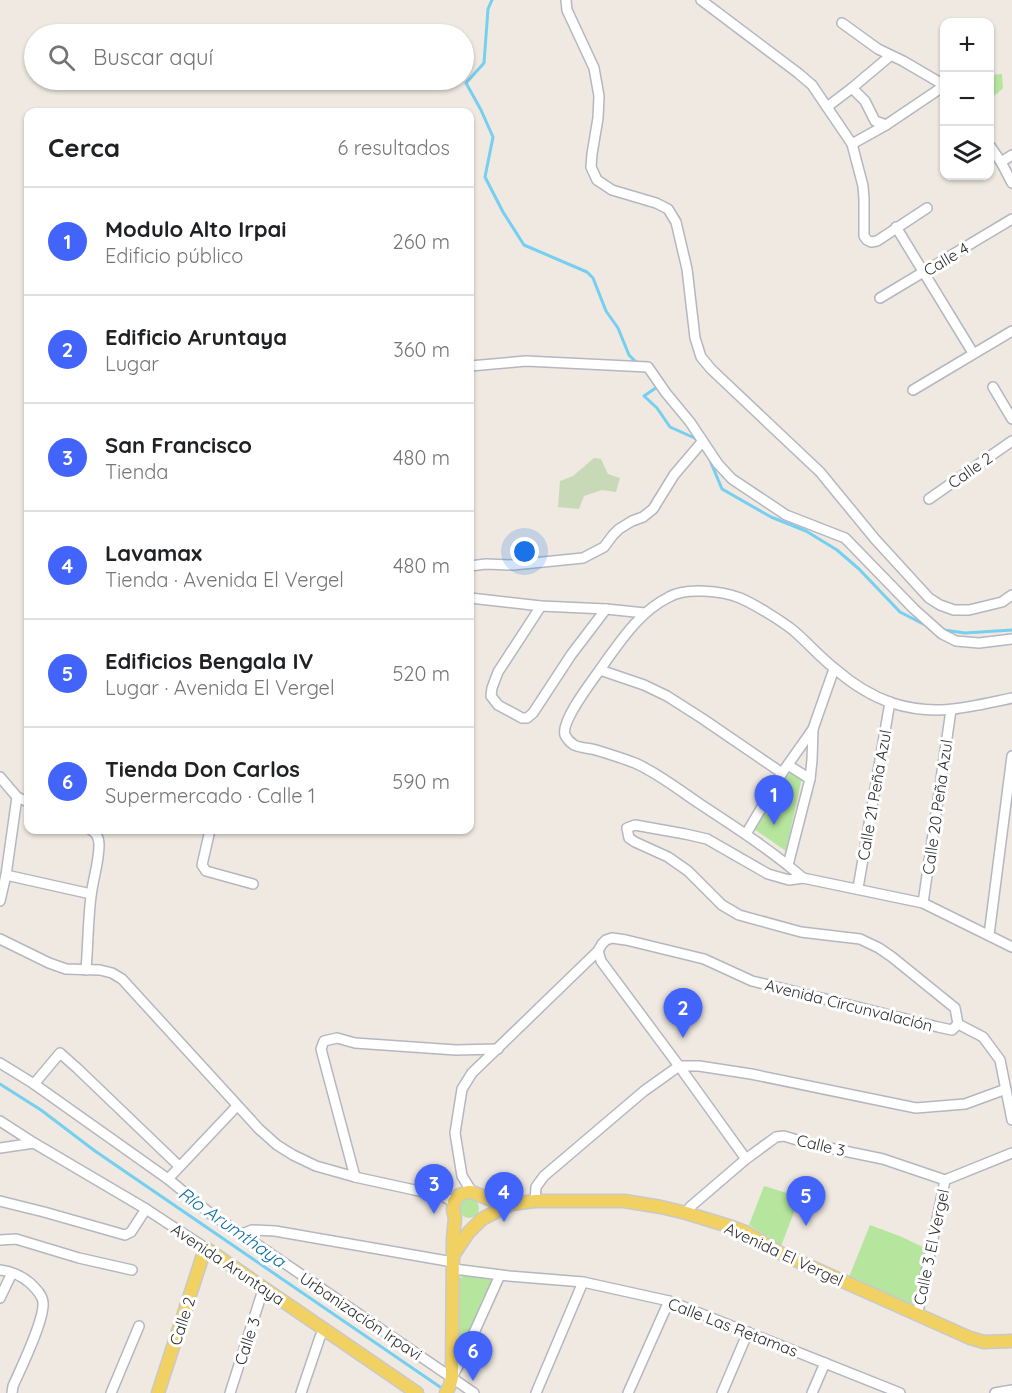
<!DOCTYPE html>
<html lang="es">
<meta charset="utf-8">
<style>
:root{--surface:#fff;--page:#f6f6f6;--text:#202124;--muted:#757577;--line:#e0e0e0;--accent:#4264fb}
body{margin:0;font-family:Quicksand,sans-serif;background:var(--page);color:var(--text)}
.controls{position:absolute;right:18px;top:18px;display:grid;overflow:hidden;border-radius:12px;box-shadow:0 2px 4px #0004}
.controls button{width:54px;height:54px;display:grid;place-items:center;padding:0;border:0;border-bottom:2px solid var(--line);background:var(--surface);color:var(--text);font:30px sans-serif}
.you{position:absolute;left:525px;top:552px;width:21px;height:21px;margin:-15px;border:4px solid #fff;border-radius:50%;background:#1a73e8;box-shadow:0 0 0 9px #1a73e833}
.badge{display:grid;place-items:center;width:39px;height:39px;border-radius:50%;background:var(--accent);color:#fff;font-size:20px;font-weight:700}
.pin{position:absolute;translate:-50% -50px;filter:drop-shadow(0 2px 3px #0008)}
.pin::after{content:'';position:absolute;top:32px;width:21px;height:18px;background:inherit;clip-path:polygon(0 0,100% 0,50% 100%)}
.list{margin:0;padding:0;list-style:none}
h2{display:flex;justify-content:space-between;align-items:center;height:78px;margin:0;padding:0 24px;font-size:26px}
h2 small{font-size:20px;font-weight:400;color:var(--muted)}
.list li{display:grid;grid-template-columns:39px 1fr auto;gap:18px;align-items:center;box-sizing:border-box;height:108px;padding:0 24px;border-top:2px solid var(--line)}
.list b{display:block;font-size:22px;white-space:nowrap}
.list p{margin:0;font-size:20px;white-space:nowrap;color:var(--muted)}
.list em{font-size:20px;font-style:normal;color:var(--muted)}
.icon{flex:none;width:33px;height:33px;fill:none;stroke:currentColor;stroke-width:2;stroke-linecap:round;stroke-linejoin:round}
.map{position:relative;flex:none;width:1012px;height:1393px;overflow:hidden}
.search{position:absolute;background:var(--surface);box-shadow:0 2px 4px #0004;left:24px;top:24px;width:450px;height:66px;display:flex;align-items:center;gap:15px;box-sizing:border-box;padding:0 21px;border-radius:33px;color:var(--muted);font-size:22px}
.panel{position:absolute;background:var(--surface);box-shadow:0 2px 4px #0004;left:24px;top:108px;width:450px;height:726px;border-radius:12px}
.map>svg:first-child{display:block}
.green{fill:#b6e59e}
.cemetery{fill:#c8d9b8}
.lines{fill:none;stroke-linecap:round;stroke-linejoin:round}
.stream{stroke:#75cff0;stroke-width:3}
.minor-casing{stroke:#b4b7c1;stroke-width:12}
.major-casing{stroke:#c9c9c9;stroke-width:15}
.minor{stroke:#fff;stroke-width:9}
.major{stroke:#f2d163;stroke-width:12}
.labels{text-anchor:middle;dominant-baseline:central;stroke-width:6;stroke-linejoin:round;paint-order:stroke}
.street-label{font-size:16px;fill:#2e2e2e;stroke:#fff}
.water-label{font-size:18px;font-style:italic;fill:#0d6fa3;stroke:#fff}
</style>
<div class="map">
<svg width="1012" height="1393" viewBox="0 0 1012 1393">
<rect width="100%" height="100%" fill="#efe9e1"/>
<g class="green">
<polygon points="1002,74 1003,88 998,93 990,98 990,75"/>
<polygon points="792,772 802,778 786,851 754,829 784,780 790,773"/>
<polygon points="764,1186 800,1197 781,1246 749,1225"/>
<circle cx="469" cy="1208" r="10"/>
<polygon points="870,1225 902,1237 927,1249 916,1304 911,1306 849,1277"/>
<polygon points="464,1275 487,1277 490,1279 493,1284 462,1353 460,1353 458,1352 459,1279"/>
</g>
<polygon class="cemetery" points="594,458 601,459 608,474 620,478 616,492 602,490 584,496 579,509 558,507 560,481 573,476"/>
<g class="lines">
<g class="stream">
<polyline points="492,0 488,9 484,63 466,83 481,110 493,137 485,177 503,212 524,245 587,272 593,278 606,311 618,328 629,355 638,364"/>
<polyline points="660,385 644,396 657,408 670,427 699,440"/>
<polyline points="709,458 722,489 771,517 806,531 837,550 859,569 900,612 929,627"/>
<polyline points="944,630 965,633 1012,630"/>
<polyline points="0,1084 41,1110 95,1151 443,1389"/>
</g>
<defs>
<g id="minor">
<polyline points="566,0 567,10 594,68 599,96 598,118 592,154 591,167 597,180 612,190 656,203 668,209 676,222 687,269 695,338 701,357 711,369 820,472 875,539 929,598 940,605 954,610 969,610 1002,602 1012,595"/>
<polyline points="701,0 798,73 812,85 852,144 863,186 864,199 864,236 867,240 871,242 877,241 927,208"/>
<polyline points="842,23 878,49 903,61 944,85"/>
<polyline points="852,88 865,101 875,121 886,125"/>
<polyline points="827,107 852,88 890,56"/>
<polyline points="852,144 886,125 944,86"/>
<polyline points="990,146 1001,162 1012,183"/>
<polyline points="1001,162 1012,155"/>
<polyline points="896,227 973,353"/>
<polyline points="880,298 1012,219"/>
<polyline points="470,366 526,361 648,367 666,393 690,422 718,464 732,479 786,515 845,538 914,609 942,634 956,641 979,643 1012,639"/>
<polyline points="993,387 1012,419"/>
<polyline points="913,390 1012,331"/>
<polyline points="929,499 1012,441"/>
<polyline points="470,566 486,564 513,565 583,558 604,547 613,535 619,529 632,521 643,517 653,509 674,475 702,442"/>
<polyline points="470,598 541,606 606,609 645,613"/>
<polyline points="541,606 498,672 492,688 491,696 498,705 522,718 527,718 533,713 571,655 606,609"/>
<polyline points="600,670 644,685 667,696 703,719 782,773"/>
<polyline points="788,765 810,779"/>
<polyline points="0,777 17,797 28,802"/>
<polyline points="210,830 202,865 206,871 253,884"/>
<polyline points="746,834 782,773 813,729 834,669"/>
<polyline points="788,865 810,779 812,760 813,729"/>
<polyline points="6,875 91,894"/>
<path d="M803,878C771,850 735,827 700,804C679,790 658,773 635,763C622,758 609,754 596,750C589,748 580,748 574,745C571,743 567,739 565,735C560,720 597,675 606,661C624,636 641,611 669,597C686,587 722,591 740,598C754,604 782,621 794,631C808,643 820,657 834,668C850,682 871,696 892,703C936,717 969,707 1012,698"/>
<polyline points="858,888 890,702"/>
<polyline points="0,901 6,875 17,797"/>
<polyline points="923,903 951,710"/>
<polyline points="989,935 1012,756"/>
<polyline points="0,939 49,963 66,969 100,970 112,973 122,979 259,1129 277,1145 293,1155 316,1166 355,1177 442,1196 454,1202"/>
<polyline points="598,951 601,961 679,1066 746,1159"/>
<path d="M86,970C88,945 88,920 91,896C93,879 99,862 99,845C99,838 97,833 91,830"/>
<polyline points="958,1024 955,1008 892,957 879,948 860,939 801,932 739,915 722,905 688,871 668,857 635,842 629,838 627,828 635,825 685,834 707,839 768,874 789,880 803,878 923,903 1012,947"/>
<polyline points="958,1024 983,1037 1000,1060 1012,1120"/>
<polyline points="0,1063 34,1084 168,1179 212,1215 242,1234 252,1230 275,1231 453,1262"/>
<polyline points="34,1084 60,1053 78,1069 179,1166"/>
<polyline points="0,1121 34,1143 146,1209 207,1249"/>
<polyline points="0,1148 34,1143"/>
<polyline points="355,1177 321,1049 324,1041 337,1038 355,1043 456,1050 498,1049"/>
<polyline points="168,1179 237,1106"/>
<polyline points="945,1180 1012,1153"/>
<polyline points="472,1192 462,1176 455,1133 462,1089 472,1073 598,951 602,944 606,940 612,938 626,940 704,959 752,981 938,1027 952,1030 958,1024"/>
<polyline points="0,1201 44,1212 125,1235 131,1232 146,1209"/>
<polyline points="535,1201 536,1187 544,1176 644,1091 679,1066 699,1066 751,1074 916,1108 965,1104 1006,1089"/>
<polyline points="686,1213 690,1207 746,1159 776,1137 784,1136 810,1144 883,1159 945,1180"/>
<polyline points="242,1234 474,1393"/>
<polyline points="0,1240 16,1239 79,1258 132,1270"/>
<polyline points="454,1269 509,1276 583,1282 669,1301 900,1393"/>
<path d="M0,1270C10,1271 22,1276 30,1283C35,1288 42,1294 43,1302C45,1319 21,1368 13,1386L12,1393"/>
<polyline points="0,1298 12,1273"/>
<polyline points="916,1315 919,1307 945,1180"/>
<polyline points="453,1375 464,1355 500,1275"/>
<polyline points="111,1393 139,1326"/>
<polyline points="230,1393 261,1296 266,1289"/>
<polyline points="301,1393 320,1337 324,1330"/>
<polyline points="536,1393 583,1282"/>
<polyline points="628,1393 669,1301"/>
<polyline points="722,1393 748,1332"/>
<polyline points="812,1393 825,1363"/>
<polyline points="995,1393 1012,1390"/>
</g>
<g id="major">
<polyline points="454,1254 468,1233 482,1219 511,1204"/>
<polyline points="158,1393 203,1255 207,1249 417,1393"/>
<polyline points="446,1393 450,1385 452,1377 453,1238 455,1218 453,1210 454,1202 459,1195 468,1192 472,1192 494,1201 511,1204 535,1201 624,1201 661,1207 686,1213 732,1227 745,1232 780,1253 970,1338 984,1342 1012,1341"/>
</g>
</defs>
<use href="#minor" class="minor-casing"/>
<use href="#major" class="major-casing"/>
<use href="#minor" class="minor"/>
<use href="#major" class="major"/>
</g>
<g class="labels">
<g class="street-label">
<text transform="translate(946 259) rotate(-31)">Calle 4</text>
<text transform="translate(970 470) rotate(-35)">Calle 2</text>
<text transform="translate(874 795) rotate(-80)">Calle 21 Peña Azul</text>
<text transform="translate(937 807) rotate(-82)">Calle 20 Peña Azul</text>
<text transform="translate(849 1005) rotate(14)">Avenida Circunvalación</text>
<text transform="translate(821 1145) rotate(13)">Calle 3</text>
<text transform="translate(931 1247) rotate(-78)">Calle 3 El Vergel</text>
<text transform="translate(784 1254) rotate(25)">Avenida El Vergel</text>
<text transform="translate(228 1264) rotate(34)">Avenida Aruntaya</text>
<text transform="translate(361 1316) rotate(34)">Urbanización Irpavi</text>
<text transform="translate(182 1321) rotate(-72)">Calle 2</text>
<text transform="translate(733 1327) rotate(21)">Calle Las Retamas</text>
<text transform="translate(247 1341) rotate(-72)">Calle 3</text>
</g>
<g class="water-label">
<text transform="translate(232 1227) rotate(35)">Río Arumthaya</text>
</g>
</g>
</svg>
<div class="controls">
<button>+</button>
<button>−</button>
<button><svg class="icon" aria-label="layers" viewBox="0 0 24 24"><path d="M12 4l9 5-9 5-9-5zM3 14l9 5 9-5"/></svg></button>
</div>
<div class="you"></div>
<div class="pin badge" style="left:774px;top:825px">1</div>
<div class="pin badge" style="left:683px;top:1038px">2</div>
<div class="pin badge" style="left:434px;top:1214px">3</div>
<div class="pin badge" style="left:504px;top:1222px">4</div>
<div class="pin badge" style="left:806px;top:1226px">5</div>
<div class="pin badge" style="left:473px;top:1381px">6</div>
<div class="search"><svg class="icon" aria-label="search" viewBox="0 0 24 24"><circle cx="10" cy="10" r="6"/><path d="M15 15l6 6"/></svg>Buscar aquí</div>
<section class="panel">
<h2>Cerca<small>6 resultados</small></h2>
<ul class="list">
<li><span class="badge">1</span><div><b>Modulo Alto Irpai</b><p>Edificio público</p></div><em>260 m</em></li>
<li><span class="badge">2</span><div><b>Edificio Aruntaya</b><p>Lugar</p></div><em>360 m</em></li>
<li><span class="badge">3</span><div><b>San Francisco</b><p>Tienda</p></div><em>480 m</em></li>
<li><span class="badge">4</span><div><b>Lavamax</b><p>Tienda · Avenida El Vergel</p></div><em>480 m</em></li>
<li><span class="badge">5</span><div><b>Edificios Bengala IV</b><p>Lugar · Avenida El Vergel</p></div><em>520 m</em></li>
<li><span class="badge">6</span><div><b>Tienda Don Carlos</b><p>Supermercado · Calle 1</p></div><em>590 m</em></li>
</ul>
</section>
</div>
